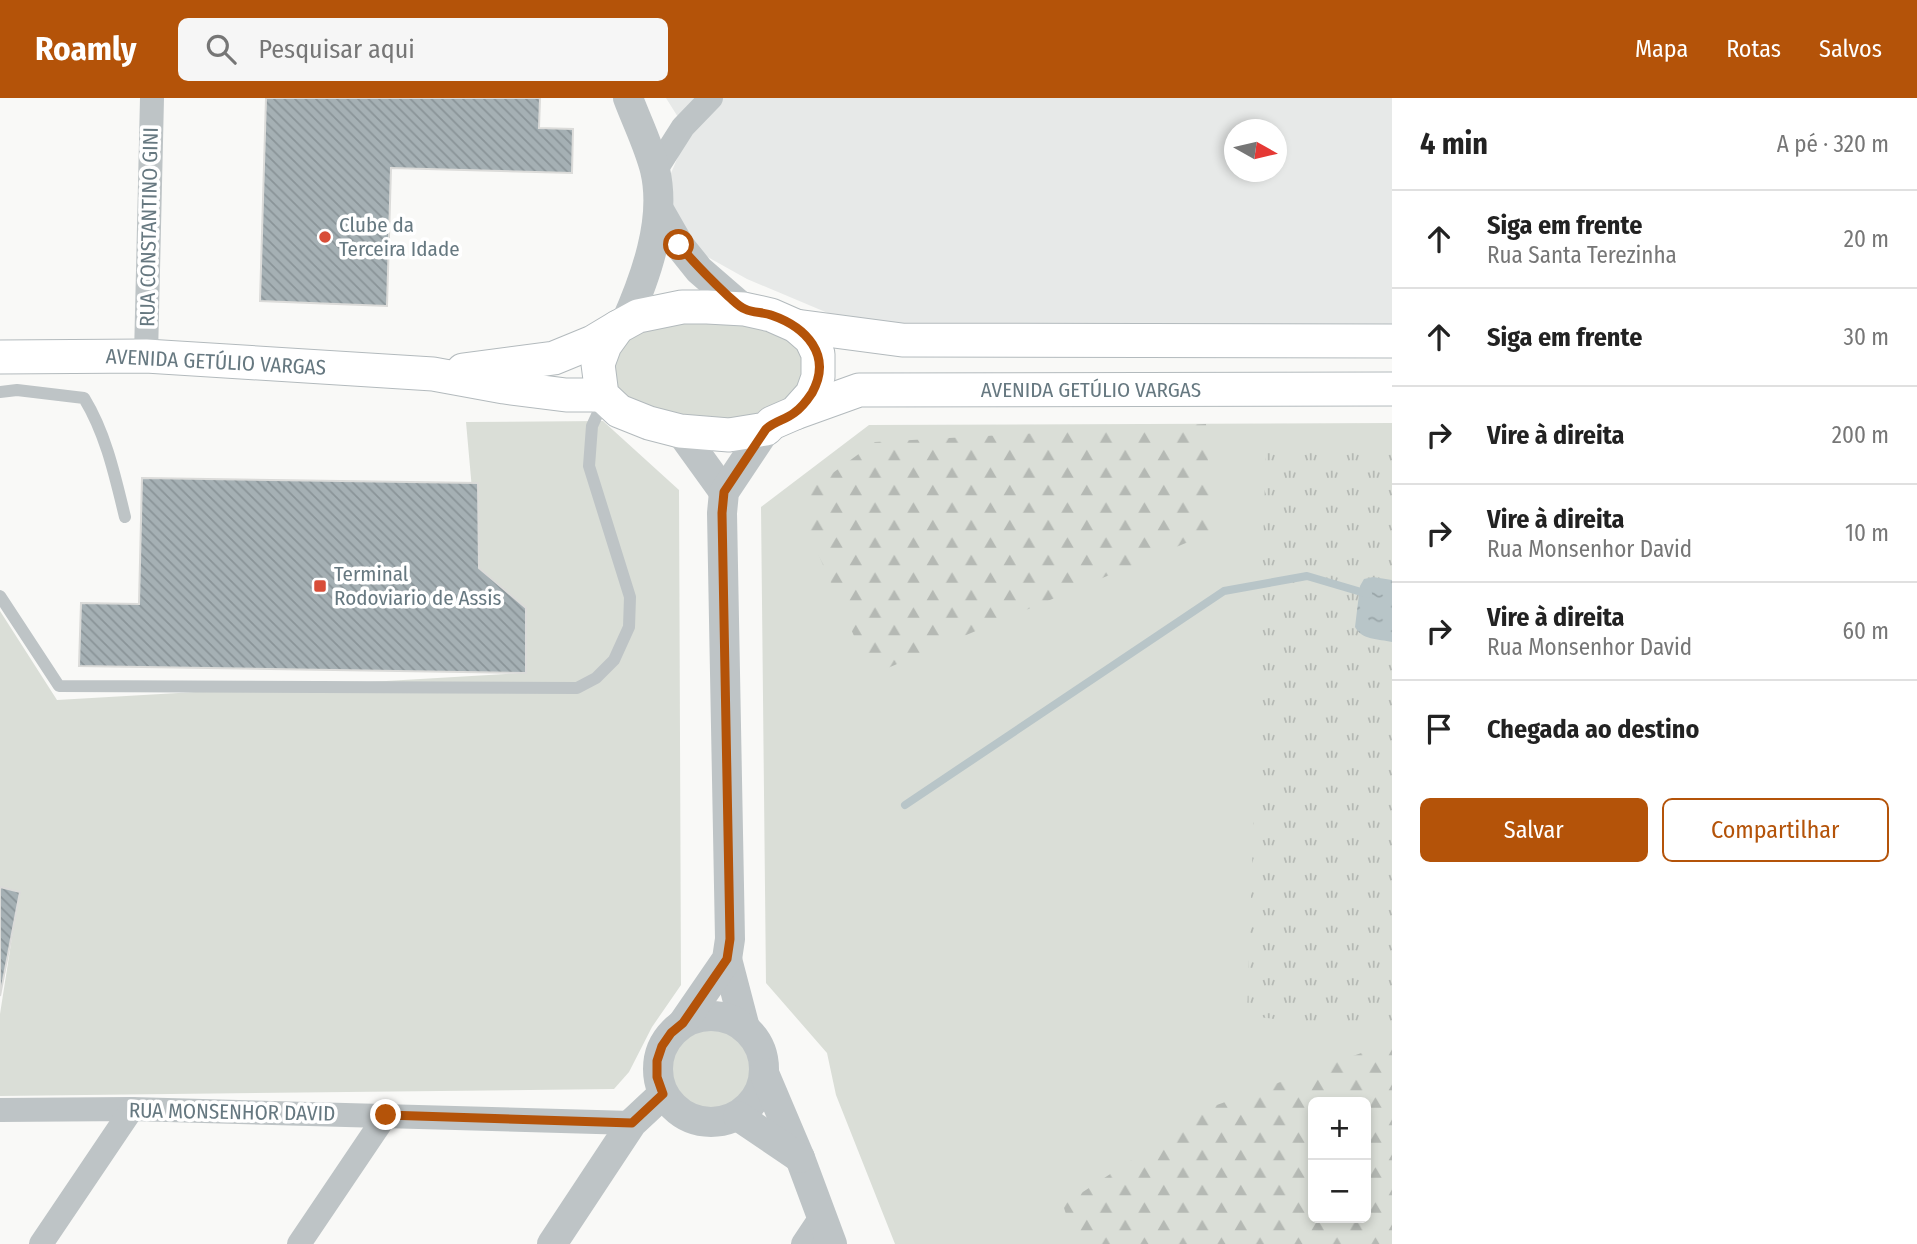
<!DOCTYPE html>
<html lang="pt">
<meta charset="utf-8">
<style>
:root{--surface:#fff;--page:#f6f6f6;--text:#222;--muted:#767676;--line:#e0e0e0;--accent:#b45309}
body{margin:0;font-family:"Fira Sans Condensed",sans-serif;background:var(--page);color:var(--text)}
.controls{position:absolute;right:21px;bottom:21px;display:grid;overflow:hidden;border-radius:10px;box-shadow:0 4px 10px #0003}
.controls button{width:63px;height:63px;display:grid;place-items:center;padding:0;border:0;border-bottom:2px solid var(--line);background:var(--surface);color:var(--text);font:35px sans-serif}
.compass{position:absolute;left:1224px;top:21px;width:63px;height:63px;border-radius:50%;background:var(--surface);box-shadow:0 4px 10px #0003;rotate:98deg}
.stop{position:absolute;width:21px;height:21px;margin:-16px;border:5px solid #b45309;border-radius:50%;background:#fff}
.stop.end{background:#b45309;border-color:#fff;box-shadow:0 2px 7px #0008}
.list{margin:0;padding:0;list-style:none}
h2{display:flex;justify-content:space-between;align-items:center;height:91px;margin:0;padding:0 28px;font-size:30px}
h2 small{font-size:23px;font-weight:400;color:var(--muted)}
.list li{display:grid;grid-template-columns:46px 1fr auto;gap:21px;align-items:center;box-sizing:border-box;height:98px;padding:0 28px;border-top:2px solid var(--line)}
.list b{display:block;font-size:26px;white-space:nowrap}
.list p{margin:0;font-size:23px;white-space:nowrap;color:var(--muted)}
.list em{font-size:23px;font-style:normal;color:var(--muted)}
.actions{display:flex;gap:14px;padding:21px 28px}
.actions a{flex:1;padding:16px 0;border:2px solid var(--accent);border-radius:10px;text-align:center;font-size:24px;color:var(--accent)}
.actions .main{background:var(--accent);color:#fff}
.icon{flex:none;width:38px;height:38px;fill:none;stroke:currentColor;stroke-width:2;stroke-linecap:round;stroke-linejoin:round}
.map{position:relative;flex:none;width:1392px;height:1146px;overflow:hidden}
header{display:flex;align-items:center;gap:42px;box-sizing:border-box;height:98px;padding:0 35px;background:var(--accent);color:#fff}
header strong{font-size:33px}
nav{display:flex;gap:38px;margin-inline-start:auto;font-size:24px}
.search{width:490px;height:63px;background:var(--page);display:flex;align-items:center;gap:18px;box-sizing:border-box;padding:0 24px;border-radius:10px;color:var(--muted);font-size:26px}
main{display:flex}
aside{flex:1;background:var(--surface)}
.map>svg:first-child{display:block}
.built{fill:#e7e9e8;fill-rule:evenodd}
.green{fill:#daded7;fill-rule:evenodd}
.forest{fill:url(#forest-firs);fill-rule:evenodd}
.park{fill:url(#park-tufts)}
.water{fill:url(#water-ripples)}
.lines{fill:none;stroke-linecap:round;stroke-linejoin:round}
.stream{stroke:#b8c5c8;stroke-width:8}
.building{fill:url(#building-back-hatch);stroke:#dbdbd9;stroke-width:2}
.secondary-casing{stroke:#b3babd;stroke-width:35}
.service{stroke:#bec4c6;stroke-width:12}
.minor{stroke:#bec4c6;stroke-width:24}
.tertiary{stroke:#bec4c6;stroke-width:30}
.secondary{stroke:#fff;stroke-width:33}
.route{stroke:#b45309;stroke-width:9}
.poi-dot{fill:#d84d38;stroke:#fff;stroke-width:2.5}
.labels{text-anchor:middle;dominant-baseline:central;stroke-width:7;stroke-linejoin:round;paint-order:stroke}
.poi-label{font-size:21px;fill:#667880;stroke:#fff;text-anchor:start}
.street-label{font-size:21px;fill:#667880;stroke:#fff}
</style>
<header>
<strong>Roamly</strong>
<div class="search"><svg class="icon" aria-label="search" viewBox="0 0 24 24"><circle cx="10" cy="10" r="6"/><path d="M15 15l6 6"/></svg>Pesquisar aqui</div>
<nav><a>Mapa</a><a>Rotas</a><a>Salvos</a></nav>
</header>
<main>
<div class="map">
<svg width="1392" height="1146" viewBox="0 0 1392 1146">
<defs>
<pattern id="forest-firs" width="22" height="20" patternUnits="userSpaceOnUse" patternTransform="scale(1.75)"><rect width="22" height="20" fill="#daded7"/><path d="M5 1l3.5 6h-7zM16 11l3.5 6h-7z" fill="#b5b9b4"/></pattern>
<pattern id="park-tufts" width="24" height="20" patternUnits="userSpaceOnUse" patternTransform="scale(1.75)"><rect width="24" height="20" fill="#daded7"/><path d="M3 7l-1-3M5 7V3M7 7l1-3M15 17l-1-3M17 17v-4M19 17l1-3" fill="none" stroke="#b5b9b4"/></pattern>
<pattern id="water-ripples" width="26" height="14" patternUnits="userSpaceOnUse" patternTransform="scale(1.75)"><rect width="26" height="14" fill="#b8c5c8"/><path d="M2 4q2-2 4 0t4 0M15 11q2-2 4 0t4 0" fill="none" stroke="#99a5a8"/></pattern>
<pattern id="building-back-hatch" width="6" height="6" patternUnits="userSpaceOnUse" patternTransform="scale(1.75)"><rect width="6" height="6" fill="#a5b0b4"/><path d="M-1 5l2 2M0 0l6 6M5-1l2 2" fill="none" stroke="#8a9498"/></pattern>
</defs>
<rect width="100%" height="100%" fill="#f9f9f7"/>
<path class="built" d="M666,0H1392V228L861,229L747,181L688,148L666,87L688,35ZM1234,32H1276V74H1234Z"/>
<g class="green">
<polygon points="672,222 748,223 798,245 807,272 792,301 767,313 737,320 679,321 621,297 613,280 615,257 631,240 651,229"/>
<polygon points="603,323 679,392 681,887 652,929 629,974 614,991 0,998 0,916 19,794 0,789 0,513 57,602 525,575 526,510 479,470 466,324"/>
<path d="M1392,325V1146H895L836,997L827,955L766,885L761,409L869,327ZM1313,1004H1366V1120H1313Z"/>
<polygon points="697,926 731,930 753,957 749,991 723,1013 688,1009 667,982 670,948"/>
</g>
<g class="forest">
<polygon points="1206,326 1212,434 871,577 806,428 811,391 875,344"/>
<path d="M1392,944V1146H1076L1063,1107L1214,1008ZM1313,1004H1366V1120H1313Z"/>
</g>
<polygon class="park" points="1392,354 1392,933 1247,918 1266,355"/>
<path class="water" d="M1373,479L1392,482V544C1378,541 1362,542 1355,529L1360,488L1364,481Z"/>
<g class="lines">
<polyline class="stream" points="905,707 1224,493 1307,478 1368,496"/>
</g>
<g class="building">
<polygon points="266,0 540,0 539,30 573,31 572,75 391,70 387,208 260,203"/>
<polygon points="142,380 478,385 479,470 526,510 526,575 79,568 81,505 139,506"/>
<polygon points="0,789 20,794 0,898"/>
</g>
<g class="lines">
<defs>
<g id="secondary">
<polygon points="682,209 707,209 744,211 771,217 796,228 811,241 818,256 818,279 812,296 795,315 772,325 766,331 729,337 680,333 649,325 619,313 602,297 598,266 605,247 618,229 638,218"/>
<polyline points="796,228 902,242 1392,243"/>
<polyline points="0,259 146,258 433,276 504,289 566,297 602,297"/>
<polyline points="463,272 554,260 593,244 618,229"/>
<polyline points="795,315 859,292 1392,291"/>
</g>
</defs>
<use href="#secondary" class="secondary-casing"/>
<g class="service">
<path d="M0,294L17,292L84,300C106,336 115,378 125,419"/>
<polyline points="0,498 59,588 577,590 596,580 614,562 629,529 630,499 589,368 592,328 604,302"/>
</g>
<g class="minor">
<polyline points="655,73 683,29 711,0"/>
<polyline points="146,258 152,0"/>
<polyline points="0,1012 132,1011 632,1025"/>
<polyline points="41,1146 132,1011"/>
<polyline points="299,1146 386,1017"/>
<polyline points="803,1146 821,1119"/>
</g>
<g class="tertiary">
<polyline points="659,112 679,147 699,172 744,211"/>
<path d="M625,226C645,181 667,122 655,72C649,48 637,24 628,0"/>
<polyline points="680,333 724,394"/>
<polyline points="727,861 745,930"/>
<circle cx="711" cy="971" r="53"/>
<polyline points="683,925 727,861 730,841 722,415 724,394 766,331"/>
<polyline points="764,975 800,1060 832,1146"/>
<polyline points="738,1018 800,1060"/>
<polyline points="552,1146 632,1025 663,996"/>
</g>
<use href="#secondary" class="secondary"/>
</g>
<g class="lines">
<path class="route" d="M386,1017L632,1025L663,996L657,979V963L662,948L671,935L683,925L727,861L730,841L722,415L724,394L766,331C775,323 785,322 794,315C800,311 808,301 812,295C833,257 806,229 771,217C763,214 753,215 745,211C739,209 733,202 728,198C710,181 695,166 679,147"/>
</g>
<g class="poi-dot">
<circle cx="325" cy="139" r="7"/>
<rect x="313" y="481" width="14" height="14" rx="3.5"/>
</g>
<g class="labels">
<g class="poi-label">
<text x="339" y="127">Clube da<tspan x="339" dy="24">Terceira Idade</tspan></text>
<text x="334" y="476">Terminal<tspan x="334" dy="24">Rodoviario de Assis</tspan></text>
</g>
<g class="street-label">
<text transform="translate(149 129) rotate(-89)">RUA CONSTANTINO GINI</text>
<text transform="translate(216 264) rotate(3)">AVENIDA GETÚLIO VARGAS</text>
<text x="1091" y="292">AVENIDA GETÚLIO VARGAS</text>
<text transform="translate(232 1014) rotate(1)">RUA MONSENHOR DAVID</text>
</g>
</g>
</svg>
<div class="controls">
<button>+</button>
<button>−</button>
</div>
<svg class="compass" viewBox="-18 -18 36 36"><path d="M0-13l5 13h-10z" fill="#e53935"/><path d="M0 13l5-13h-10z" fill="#767676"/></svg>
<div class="stop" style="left:679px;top:147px"></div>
<div class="stop end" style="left:386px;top:1017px"></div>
</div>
<aside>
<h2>4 min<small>A pé · 320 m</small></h2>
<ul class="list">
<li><svg class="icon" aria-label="ahead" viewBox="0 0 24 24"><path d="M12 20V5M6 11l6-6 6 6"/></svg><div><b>Siga em frente</b><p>Rua Santa Terezinha</p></div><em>20 m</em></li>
<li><svg class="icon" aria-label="ahead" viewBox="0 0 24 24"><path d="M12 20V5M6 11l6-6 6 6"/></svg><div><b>Siga em frente</b></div><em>30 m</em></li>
<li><svg class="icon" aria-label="right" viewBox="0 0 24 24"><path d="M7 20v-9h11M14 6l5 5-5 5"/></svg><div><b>Vire à direita</b></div><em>200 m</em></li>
<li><svg class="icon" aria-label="right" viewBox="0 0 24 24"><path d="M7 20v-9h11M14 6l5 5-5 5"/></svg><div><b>Vire à direita</b><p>Rua Monsenhor David</p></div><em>10 m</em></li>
<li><svg class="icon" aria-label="right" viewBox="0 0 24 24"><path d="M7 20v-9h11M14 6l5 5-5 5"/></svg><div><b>Vire à direita</b><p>Rua Monsenhor David</p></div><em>60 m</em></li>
<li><svg class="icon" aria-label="arrive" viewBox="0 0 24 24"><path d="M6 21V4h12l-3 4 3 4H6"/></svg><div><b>Chegada ao destino</b></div></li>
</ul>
<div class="actions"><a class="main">Salvar</a><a>Compartilhar</a></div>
</aside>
</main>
